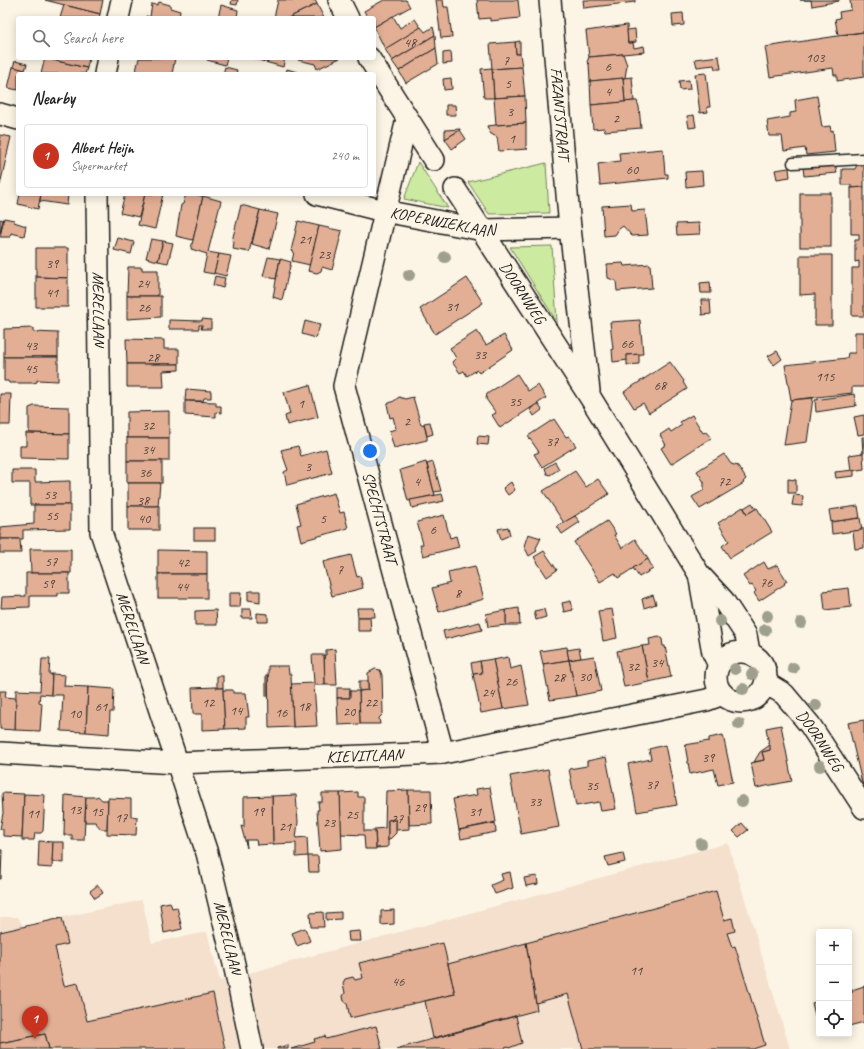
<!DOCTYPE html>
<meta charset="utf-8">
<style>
:root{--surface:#fff;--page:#f2f2f2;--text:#222;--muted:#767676;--line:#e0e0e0;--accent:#c8321e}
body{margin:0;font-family:Caveat,sans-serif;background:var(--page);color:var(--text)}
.controls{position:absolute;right:12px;bottom:12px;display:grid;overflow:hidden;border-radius:4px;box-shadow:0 2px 10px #0003}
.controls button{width:36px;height:36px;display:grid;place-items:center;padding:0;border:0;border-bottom:1px solid var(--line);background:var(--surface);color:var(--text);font:20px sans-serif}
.you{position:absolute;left:370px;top:451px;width:14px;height:14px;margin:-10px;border:3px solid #fff;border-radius:50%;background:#1a73e8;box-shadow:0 0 0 6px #1a73e833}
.badge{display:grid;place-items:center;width:26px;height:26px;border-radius:50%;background:var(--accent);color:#fff;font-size:13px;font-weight:700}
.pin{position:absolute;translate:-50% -33px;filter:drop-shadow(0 1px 2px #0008)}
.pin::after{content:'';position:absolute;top:21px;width:14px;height:12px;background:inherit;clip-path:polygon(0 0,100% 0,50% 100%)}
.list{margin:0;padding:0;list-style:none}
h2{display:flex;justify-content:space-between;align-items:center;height:52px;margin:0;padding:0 16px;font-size:17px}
h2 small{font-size:13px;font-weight:400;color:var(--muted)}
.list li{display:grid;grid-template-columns:26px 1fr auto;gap:12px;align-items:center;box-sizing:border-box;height:64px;margin:0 8px 8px;padding:0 8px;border:1px solid var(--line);border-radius:4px}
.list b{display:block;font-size:15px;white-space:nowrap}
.list p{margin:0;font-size:13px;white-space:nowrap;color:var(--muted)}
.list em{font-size:13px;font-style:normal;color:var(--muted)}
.icon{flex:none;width:22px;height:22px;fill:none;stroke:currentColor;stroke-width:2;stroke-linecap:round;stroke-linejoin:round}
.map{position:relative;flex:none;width:864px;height:1049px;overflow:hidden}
.search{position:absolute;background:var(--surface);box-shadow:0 2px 10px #0003;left:16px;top:16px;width:360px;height:44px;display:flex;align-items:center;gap:10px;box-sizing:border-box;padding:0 14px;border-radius:4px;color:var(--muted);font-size:15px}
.panel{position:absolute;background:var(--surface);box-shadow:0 2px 10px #0003;left:16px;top:72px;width:360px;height:124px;border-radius:4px}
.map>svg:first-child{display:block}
.built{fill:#f4e0cd}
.green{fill:#cdeaa1;stroke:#74835e}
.building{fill:#e2af95;stroke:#1c1c1c}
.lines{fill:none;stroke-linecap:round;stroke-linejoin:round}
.lane-casing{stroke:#1c1c1c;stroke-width:13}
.street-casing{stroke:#1c1c1c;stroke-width:24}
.lane{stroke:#fcf5e5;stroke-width:10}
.street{stroke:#fcf5e5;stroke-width:21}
.tree{fill:#9ea08c}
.labels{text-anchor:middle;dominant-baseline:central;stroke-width:3.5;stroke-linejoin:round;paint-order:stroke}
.number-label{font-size:14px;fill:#4e413a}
.street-label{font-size:16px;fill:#1c1c1c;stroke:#fcf5e5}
</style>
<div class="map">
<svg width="864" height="1049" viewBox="0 0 864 1049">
<rect width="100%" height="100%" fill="#fcf5e5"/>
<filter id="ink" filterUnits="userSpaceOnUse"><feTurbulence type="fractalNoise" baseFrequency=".025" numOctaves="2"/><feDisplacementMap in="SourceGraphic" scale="8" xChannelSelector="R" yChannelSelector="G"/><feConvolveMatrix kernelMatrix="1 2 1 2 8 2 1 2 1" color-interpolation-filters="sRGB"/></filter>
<g filter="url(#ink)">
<polygon class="built" points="728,843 790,1049 0,1049 0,917 18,917 23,926 142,900 152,943 207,932 220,981"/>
<g class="green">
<polygon points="418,162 448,208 404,199"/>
<polygon points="546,163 549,213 489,214 468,182"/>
<polygon points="552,246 557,322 510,247"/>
</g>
<g class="building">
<polygon points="45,0 103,0 100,14"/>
<polygon points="232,0 238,0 237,5 231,4"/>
<polygon points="278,0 315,0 317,4 288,18 274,18"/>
<polygon points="384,0 406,0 410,7 374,27 374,18 368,18 364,11"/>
<polygon points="436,0 443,0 444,7 448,7 452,37 441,38"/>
<polygon points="477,0 518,0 520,18 490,21 490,18 479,19"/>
<polygon points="583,0 635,0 635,2 584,8"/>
<polygon points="800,0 839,0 839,1 812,6 811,0"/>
<polygon points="850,0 864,0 864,32 838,35 835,19 840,18 839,12 851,10"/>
<polygon points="159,2 170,5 170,8 180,11 179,18 145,18 146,16 150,17 152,4 157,5"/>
<polygon points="317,4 324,18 291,18 290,17"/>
<polygon points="64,5 100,14 99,18 60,18"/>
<polygon points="221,5 238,10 237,18 218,18"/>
<polygon points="683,13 684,25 673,26 672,14"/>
<polygon points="393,16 400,28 415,19 421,28 385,49 374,27"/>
<polygon points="627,25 628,43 633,43 634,48 644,46 645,52 589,57 586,31"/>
<polygon points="421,27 425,32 433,27 435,35 392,61 385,49"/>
<polygon points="635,29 636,42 628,43 627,30"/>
<polygon points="864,32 864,77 837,81 837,75 834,75 833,68 770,77 765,47"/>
<polygon points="435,35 436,48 399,71 392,61"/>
<polygon points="520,41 520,54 516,54 515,42"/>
<polygon points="515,42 516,54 520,54 522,67 492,69 490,44"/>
<polygon points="436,48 438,64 406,83 399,71"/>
<polygon points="451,52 452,63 443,64 443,53"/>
<polygon points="623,54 627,65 625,78 590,81 589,64 587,62 589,57"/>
<polygon points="719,56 721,69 715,69 714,65 697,67 695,59"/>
<polygon points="45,58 87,68 85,74 41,74"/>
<polygon points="53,58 89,58 87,68 53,60"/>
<polygon points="139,58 175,58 172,74 149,74 136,71"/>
<polygon points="207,58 227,58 225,65 207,60"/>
<polygon points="251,58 285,58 283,67"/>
<polygon points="298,58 340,58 317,69 315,64 298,60"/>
<polygon points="15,61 27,64 25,70 13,67"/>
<polygon points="13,67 25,70 24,74 18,74 18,90 8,88"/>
<polygon points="225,67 237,70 236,74 223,74"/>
<polygon points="522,67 525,96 494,98 492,69"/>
<polygon points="492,68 494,98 484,98 481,69"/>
<polygon points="287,69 297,72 297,74 286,74"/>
<polygon points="136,71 149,74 135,74"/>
<polygon points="706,73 710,107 707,107 708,112 700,113 695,74"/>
<polygon points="632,77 634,101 625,102 623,78"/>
<polygon points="451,78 452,89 444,90 443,79"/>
<polygon points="623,78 625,102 591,105 590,81"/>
<polygon points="689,80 690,89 680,90 679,81"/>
<polygon points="525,96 526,123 496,125 494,98"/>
<polygon points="817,96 822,127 830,126 831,131 833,130 835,152 806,155 805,148 784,151 782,136 769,136 767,121 790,117 790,113 796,112 795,100"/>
<polygon points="634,101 637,101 639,107 641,128 605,131 604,128 593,129 591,105"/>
<polygon points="446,105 455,105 456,115 446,115"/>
<polygon points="694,115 696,127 689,128 687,116"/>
<polygon points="526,123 526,148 528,149 499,151 497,137 491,134 488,129 487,126 496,125"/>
<polygon points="460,129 460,130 445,139 445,130"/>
<polygon points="460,130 466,139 452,149 445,139"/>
<polygon points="0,135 11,137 0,185"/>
<polygon points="663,149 665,174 668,174 668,178 600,185 598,164 620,161 619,153"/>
<polygon points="835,162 837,173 804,176 803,167"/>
<polygon points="857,165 864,165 864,187 851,188 851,185 842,185 842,169 855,169"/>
<polygon points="789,168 790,177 777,179 775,170"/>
<polygon points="702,171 703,185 686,187 685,172"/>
<polygon points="864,187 864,316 852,316 852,268 859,268 859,261 855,262 855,240 859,240 859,234 851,234 851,188"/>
<rect x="800" y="193" width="31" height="54"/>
<polygon points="20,194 41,194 38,209 18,204"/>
<polygon points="41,194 68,194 67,205 40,201"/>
<polygon points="125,194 145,194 139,217 120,213"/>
<polygon points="145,194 163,194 155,229 138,225"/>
<polygon points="186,194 197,194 203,197 193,240 176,236 181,205 183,204"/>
<polygon points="203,196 221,201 208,252 219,254 214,274 203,272 207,254 191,249"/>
<polygon points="631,204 632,211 645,210 648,235 632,236 623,226 619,229 615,235 604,236 602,206"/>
<polygon points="241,205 260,210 249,252 233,249 234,242 232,241"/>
<polygon points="260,210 278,214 269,249 252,244"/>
<polygon points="4,218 14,220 14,222 26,226 24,236 11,233 10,237 0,237"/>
<polygon points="0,219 3,220 0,233"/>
<polygon points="298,221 319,226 310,265 292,261 294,252 291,251"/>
<polygon points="699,223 700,234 677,235 676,224"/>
<polygon points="319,226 342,231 332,270 322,267 321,271 317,273 308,271"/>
<polygon points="118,238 134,242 131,254 114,250"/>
<polygon points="151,239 163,241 158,261 146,258"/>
<polygon points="163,241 173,243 168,263 158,261"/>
<polygon points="36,248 68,248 68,278 36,277"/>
<polygon points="219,254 231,256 226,276 214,273"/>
<polygon points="800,255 832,255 832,325 815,325 815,294 800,295"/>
<polygon points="268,257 280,259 276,279 263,276"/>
<polygon points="280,259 291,262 282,300 273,297"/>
<polygon points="623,263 624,266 650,264 652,288 617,291 616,281 608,278 607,264"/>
<polygon points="128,267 142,267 142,270 158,270 158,296 127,296"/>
<polygon points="215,276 225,278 223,288 213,285"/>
<polygon points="36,277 68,278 68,307 36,307"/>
<polygon points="467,278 483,303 435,334 420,309"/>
<polygon points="710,282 711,293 701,293 700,283"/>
<polygon points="127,296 161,296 161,317 127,319"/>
<polygon points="701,300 710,300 711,314 702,315"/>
<polygon points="202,319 211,320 211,329 201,329 202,325 199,325 199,329 169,329 169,320 202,321"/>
<polygon points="640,320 643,354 627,355 628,360 613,362 612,349 613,349 610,322"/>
<polygon points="305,321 320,325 316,338 302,334"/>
<polygon points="33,328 33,332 58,333 58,357 4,357 4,329"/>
<polygon points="477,331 486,345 504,335 513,350 479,373 477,370 467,376 464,371 460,373 452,362 456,358 450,348"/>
<polygon points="855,332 864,332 864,387 852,387 852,393 791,400 785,365 847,358 848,353 855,353"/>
<polygon points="126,339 164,340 164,349 179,349 179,364 127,364"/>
<polygon points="777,351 782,359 774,365 768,356"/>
<polygon points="639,354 639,364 627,365 627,355"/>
<polygon points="4,357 58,357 58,381 37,380 37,382 33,383 9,383 8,381 4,381"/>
<polygon points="670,362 684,381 683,382 687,389 649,413 643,403 634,408 624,392"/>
<polygon points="127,364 179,364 179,370 163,371 164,387 127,387"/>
<polygon points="517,374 528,391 538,385 546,398 500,428 492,415 496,413 486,399 487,394"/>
<polygon points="310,385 318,417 287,425 285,416 290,414 284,392"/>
<polygon points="186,389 211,391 211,398 204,398 203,401 185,401"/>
<polygon points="0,394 11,394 10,425 0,425"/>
<polygon points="854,394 856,406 816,412 815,400"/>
<polygon points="399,397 405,399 413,397 421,425 424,424 427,437 427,440 394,448 389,431 396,429 393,417 390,418 387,404 394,401"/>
<polygon points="813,398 807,442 784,445 791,400"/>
<polygon points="185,401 216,402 216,406 221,406 221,413 216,412 216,417 185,415"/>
<polygon points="538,404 542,410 534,416 530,409"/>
<polygon points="34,406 69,407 69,434 29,433 29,408"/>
<polygon points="169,411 169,438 127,438 127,412"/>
<polygon points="692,415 703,433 706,432 711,438 671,464 661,448 666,445 660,435 669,429 671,432 682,425 680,422"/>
<polygon points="864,415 864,434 858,435 854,417"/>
<polygon points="554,419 566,437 569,436 576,446 542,467 534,454 539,452 528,436"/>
<polygon points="430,422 433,434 427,436 424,423"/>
<polygon points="26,433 69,434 69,459 20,458 20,446 26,446"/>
<polygon points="478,436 489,437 488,445 477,444"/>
<polygon points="862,437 864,437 864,453 863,453"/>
<rect x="127" y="438" width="42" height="23"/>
<polygon points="298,446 301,456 326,449 332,473 287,485 284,472 288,470 281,450"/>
<polygon points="863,453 864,469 851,471 849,455"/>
<polygon points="724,454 731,464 738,466 746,479 743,482 744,483 700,509 692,497 704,490 704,482 697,471"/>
<rect x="127" y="461" width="35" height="22"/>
<polygon points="426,462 435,495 408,501 400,470"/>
<polygon points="433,462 441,491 434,492 427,464"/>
<polygon points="555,462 559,469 550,475 547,474 545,468"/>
<polygon points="12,470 35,470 35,482 70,481 70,505 30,505 30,483 12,483"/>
<polygon points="854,470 854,476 836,478 835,472"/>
<polygon points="575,471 586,487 598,479 609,494 564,523 543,491"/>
<polygon points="788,479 796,480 796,493 788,493"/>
<polygon points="511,482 515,490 508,495 503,488"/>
<polygon points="128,483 160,483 158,506 128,506"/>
<polygon points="334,493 340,513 344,512 348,528 301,541 297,525 301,524 296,504"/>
<polygon points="442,494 444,501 412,508 410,500"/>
<polygon points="794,495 803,496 802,506 792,505"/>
<polygon points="752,503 756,509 747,514 744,508"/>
<polygon points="34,505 70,505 70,529 23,530 23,539 0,539 0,527 34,524"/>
<rect x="128" y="506" width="31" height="24"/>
<polygon points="858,506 860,518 831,522 829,510"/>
<polygon points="743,507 747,514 757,508 772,532 730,558 722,546 729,541 718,523"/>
<polygon points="444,515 450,538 456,536 459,547 423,556 420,545 423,544 417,522"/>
<polygon points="575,516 580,522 562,534 557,526"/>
<polygon points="860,518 862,530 832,534 831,522"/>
<polygon points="607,521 616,534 614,535 622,548 635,539 648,559 618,578 615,573 600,582 574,542"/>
<polygon points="508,527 510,535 501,539 498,529"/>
<rect x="194" y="528" width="21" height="12"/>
<polygon points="861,528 864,528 864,548 855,549 853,531 862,530"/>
<polygon points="528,534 541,538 536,548 537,551 529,556 524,546"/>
<polygon points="0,539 20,539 21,553 0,553"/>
<polygon points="30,549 71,549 71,573 31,573"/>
<polygon points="158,550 207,551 207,574 158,574"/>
<polygon points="544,551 557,570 547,577 534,557"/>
<polygon points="351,555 357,577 360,576 363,588 332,596 323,562"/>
<polygon points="648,559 653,569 639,577 633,568"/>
<polygon points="764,562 768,569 777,565 787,581 784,583 785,584 759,601 754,593 756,591 752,585 750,586 743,576"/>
<polygon points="475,566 484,599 439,612 432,588 450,583 448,572"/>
<polygon points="26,573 69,573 69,593 58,593 58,596 30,596 30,607 1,608 2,597 26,596"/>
<rect x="158" y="574" width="49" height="24"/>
<polygon points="849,588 851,607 825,610 823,591"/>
<polygon points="251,591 260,591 260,602 248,600 248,592"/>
<polygon points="229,593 241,593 240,607 229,607"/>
<polygon points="653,595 656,604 644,608 642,599"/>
<polygon points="571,601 573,610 564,612 562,603"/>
<polygon points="357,608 374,608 375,617 358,617"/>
<polygon points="519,608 520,625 506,625 506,610"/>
<polygon points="242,609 251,609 252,618 242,618"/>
<polygon points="544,609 546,617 536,620 534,611"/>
<polygon points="612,609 617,638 603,641 598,611"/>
<polygon points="216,610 217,625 195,625 195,611"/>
<polygon points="506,610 506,625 488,627 486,614"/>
<polygon points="257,613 268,614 268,622 257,622"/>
<polygon points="358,617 370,617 371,631 358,631"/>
<polygon points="480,622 482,630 445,639 443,631"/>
<polygon points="659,637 662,639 663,646 665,646 671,677 649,682 642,646 650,645 649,639"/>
<polygon points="642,646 649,682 624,687 617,651"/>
<polygon points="567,647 569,660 543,664 540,651"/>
<polygon points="579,648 581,658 569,660 567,650"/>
<polygon points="335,649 337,685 325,685 324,655 326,655 326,650"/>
<polygon points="312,655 324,655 325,685 314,685 317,726 293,727 291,684 314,683"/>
<polygon points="594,656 601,691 576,696 569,660"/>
<polygon points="508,657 510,669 521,666 529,705 503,709 493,660"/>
<polygon points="42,659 50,659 49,674 52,674 51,695 40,694 39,702 42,703 40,731 15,730 16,690 40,691"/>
<polygon points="493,659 503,709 481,713 473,674 482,673 480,661"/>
<polygon points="569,660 576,696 550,700 543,664"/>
<polygon points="480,661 482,673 473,674 471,663"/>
<polygon points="268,666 288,666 289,674 291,674 293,727 269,728"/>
<polygon points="375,669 380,670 382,675 383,714 379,718 380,724 360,724 359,691 368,690 368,673"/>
<polygon points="52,674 65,675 64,686 88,687 86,732 61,731 63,695 51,695"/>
<rect x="266" y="675" width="2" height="21"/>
<rect x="217" y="676" width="6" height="12"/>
<polygon points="359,681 368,681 368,690 359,691"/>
<polygon points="88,687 114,689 113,712 110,712 109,734 86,732"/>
<polygon points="216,687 216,688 223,688 225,729 202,730 202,714 193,714 192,688"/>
<rect x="337" y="688" width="13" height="10"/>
<polygon points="223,690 233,690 233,693 246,693 249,717 246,717 246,728 225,729"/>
<polygon points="0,691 6,691 5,697 16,698 15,730 0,729"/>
<polygon points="350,691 359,691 360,724 338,725 337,698 350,698"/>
<polygon points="864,720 864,787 863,787 848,723"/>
<polygon points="781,725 792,781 756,788 751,763 764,760 762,752 770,750 766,728"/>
<polygon points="723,735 733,782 718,785 714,769 690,774 685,745 709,741 709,738"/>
<polygon points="665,745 677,805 637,812 628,764 651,759 649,749"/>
<polygon points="770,745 770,750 762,752 764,760 754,762 760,752"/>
<polygon points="606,757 616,809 601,811 599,802 576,806 569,769 587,766 587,761"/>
<polygon points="548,769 559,827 521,834 510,776"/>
<polygon points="490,787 496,822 459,830 453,799 477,795 476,789"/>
<polygon points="408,790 431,790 432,824 409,825"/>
<polygon points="408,790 409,829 396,830 396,819 388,820 388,847 376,848 375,829 385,828 386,791"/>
<polygon points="358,792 358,797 364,797 364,831 375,831 376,849 365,849 364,835 341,834 340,793"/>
<polygon points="2,793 24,794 22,837 3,836 3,829 0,829 3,813"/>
<polygon points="322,793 340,793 342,849 320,851 317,810 319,810 318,802 322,802"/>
<polygon points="24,794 45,795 43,831 41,833 35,833 34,840 22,840"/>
<polygon points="65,795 86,797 84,840 72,840 72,835 64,835"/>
<polygon points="296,795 298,822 296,838 307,837 308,856 296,857 296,843 273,844 272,796"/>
<polygon points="98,796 102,800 108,800 107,829 101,829 95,822 85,822 86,797 96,797"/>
<polygon points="272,796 273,846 272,844 257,845 256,840 246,840 247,848 241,826 244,827 244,797"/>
<polygon points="108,798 131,799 131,816 137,817 136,835 107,834"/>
<polygon points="396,819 396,833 388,841 388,820"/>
<polygon points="495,823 496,832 461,839 459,830"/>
<polygon points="742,823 748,830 739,837 733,831"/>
<polygon points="39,841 53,842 52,868 38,867"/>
<polygon points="53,842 64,842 64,863 52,862"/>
<polygon points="0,850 2,850 1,879 0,879"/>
<polygon points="623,853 625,862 608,866 605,857"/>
<polygon points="308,856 318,856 319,872 309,872"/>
<polygon points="510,872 513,888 495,894 491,885 503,880 501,874"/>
<polygon points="537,876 538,884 526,886 524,878"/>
<polygon points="98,885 103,893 95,898 90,891"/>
<polygon points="716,891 724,920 732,918 735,931 727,933 732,947 735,946 765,1045 753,1049 583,1049 568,994 536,1003 526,943"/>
<polygon points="170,902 172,908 177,907 182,929 164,933 160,904"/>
<polygon points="394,910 394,924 381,925 381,911"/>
<polygon points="323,912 324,927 311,927 310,913"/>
<polygon points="341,912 341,919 326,920 326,913"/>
<polygon points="62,918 68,944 55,947 64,986 78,983 87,1021 213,993 225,1049 49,1049 45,1034 0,1043 0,932"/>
<polygon points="305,928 310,941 297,946 292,933"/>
<polygon points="360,931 361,941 349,941 348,932"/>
<polygon points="443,943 455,994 350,1018 347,1003 344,1001 343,996 345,993 343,983 345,979 353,977 355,980 363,978 359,963"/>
<polygon points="526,943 537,1010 433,1038 425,1001 455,994 448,964"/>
<polygon points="864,986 864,1022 849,1026 849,993 853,992 852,990"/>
<polygon points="819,1001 819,1031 812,1003"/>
<polygon points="516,1016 522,1043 509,1048 508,1047 505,1048 505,1049 396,1049"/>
<polygon points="376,1026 382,1049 291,1049 315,1042 314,1039 325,1036 326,1039"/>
<polygon points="45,1034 49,1049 0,1049 0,1043"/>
<polygon points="288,1045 288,1049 277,1049 277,1048"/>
</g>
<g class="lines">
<defs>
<polyline id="lane" points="793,163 864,159"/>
<g id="street">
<polyline points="339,0 348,18"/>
<path id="s1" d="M550,0L570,228L589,391"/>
<polyline points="118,18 122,0"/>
<polyline points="369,58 434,160"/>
<polyline points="105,74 108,58"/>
<polyline points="0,114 18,119"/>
<path id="s2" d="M407,119L344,386L443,753"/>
<path id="s3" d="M455,189L590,397L699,574L723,600L746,635L749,652"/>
<path id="s4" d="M97,194L101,532L207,853L234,964L252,1049"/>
<path id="s5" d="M317,194L384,211L483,230L570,228"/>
<polyline points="699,574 713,653 719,665"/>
<circle cx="741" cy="677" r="25"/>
<path id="s6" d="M766,683L784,694L810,725L864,808"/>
<path id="s7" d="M0,753L176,763L443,753L707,700L723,694"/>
</g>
</defs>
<use href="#lane" class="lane-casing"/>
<use href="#street" class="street-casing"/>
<use href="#lane" class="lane"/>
<use href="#street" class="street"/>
</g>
<g class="tree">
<circle cx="445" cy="257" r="6"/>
<circle cx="409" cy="275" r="6"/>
<circle cx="767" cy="616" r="6"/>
<circle cx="720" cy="621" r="6"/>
<circle cx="801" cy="623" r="6"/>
<circle cx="765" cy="630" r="6"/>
<circle cx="793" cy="668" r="6"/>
<circle cx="735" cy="669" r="6"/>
<circle cx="752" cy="674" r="6"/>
<circle cx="743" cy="689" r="6"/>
<circle cx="816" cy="705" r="6"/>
<circle cx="739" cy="724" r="6"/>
<circle cx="820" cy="766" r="6"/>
<circle cx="742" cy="801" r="6"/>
<circle cx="701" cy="844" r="6"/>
</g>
</g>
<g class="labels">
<g class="number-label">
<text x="410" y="42">48</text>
<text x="815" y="57">103</text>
<text x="506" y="60">7</text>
<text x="608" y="66">6</text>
<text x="508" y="83">5</text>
<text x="608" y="91">4</text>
<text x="510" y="111">3</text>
<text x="616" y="118">2</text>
<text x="512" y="138">1</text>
<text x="632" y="169">60</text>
<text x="305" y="239">21</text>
<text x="324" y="254">23</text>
<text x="52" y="263">39</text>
<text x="143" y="283">24</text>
<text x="52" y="292">41</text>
<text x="452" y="306">31</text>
<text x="144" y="307">26</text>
<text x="627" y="343">66</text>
<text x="31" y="345">43</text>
<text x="480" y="354">33</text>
<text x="153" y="357">28</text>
<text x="31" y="368">45</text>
<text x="825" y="376">115</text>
<text x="660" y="385">68</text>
<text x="515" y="401">35</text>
<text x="301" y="403">1</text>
<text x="407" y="421">2</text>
<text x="148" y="425">32</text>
<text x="552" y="441">37</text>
<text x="148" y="449">34</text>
<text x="308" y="466">3</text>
<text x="145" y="472">36</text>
<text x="417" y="481">4</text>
<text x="724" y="481">72</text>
<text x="50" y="494">53</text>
<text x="143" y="500">38</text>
<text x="52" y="515">55</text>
<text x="144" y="518">40</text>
<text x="323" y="518">5</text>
<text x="433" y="529">6</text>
<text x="51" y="561">57</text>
<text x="183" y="562">42</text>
<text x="340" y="569">7</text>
<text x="766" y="582">76</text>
<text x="48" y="583">59</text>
<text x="182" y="586">44</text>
<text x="458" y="593">8</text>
<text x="657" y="662">34</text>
<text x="633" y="666">32</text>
<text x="585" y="676">30</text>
<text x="559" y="677">28</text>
<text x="511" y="681">26</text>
<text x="488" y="692">24</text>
<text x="208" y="702">12</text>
<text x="371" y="702">22</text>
<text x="101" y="706">61</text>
<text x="304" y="706">18</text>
<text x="236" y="710">14</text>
<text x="349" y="711">20</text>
<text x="281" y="712">16</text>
<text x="75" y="713">10</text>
<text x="708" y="757">39</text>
<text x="652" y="784">37</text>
<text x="592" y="785">35</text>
<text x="535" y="801">33</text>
<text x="420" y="807">29</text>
<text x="75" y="809">13</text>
<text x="97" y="811">15</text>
<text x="258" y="811">19</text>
<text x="475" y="811">31</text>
<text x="33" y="813">11</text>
<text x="352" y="814">25</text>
<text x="121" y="817">17</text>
<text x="397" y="818">27</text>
<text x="329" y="822">23</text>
<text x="285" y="826">21</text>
<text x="636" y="970">11</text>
<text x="398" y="981">46</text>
</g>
<g class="street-label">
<text stroke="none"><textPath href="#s1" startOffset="114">FAZANTSTRAAT</textPath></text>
<text stroke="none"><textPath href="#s5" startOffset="129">KOPERWIEKLAAN</textPath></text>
<text stroke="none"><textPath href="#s3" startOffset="124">DOORNWEG</textPath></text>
<text stroke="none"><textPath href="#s4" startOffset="115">MERELLAAN</textPath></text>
<text stroke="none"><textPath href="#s2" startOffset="411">SPECHTSTRAAT</textPath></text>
<text stroke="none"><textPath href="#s4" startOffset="439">MERELLAAN</textPath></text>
<text stroke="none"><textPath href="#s6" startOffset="80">DOORNWEG</textPath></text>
<text stroke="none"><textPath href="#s7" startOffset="365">KIEVITLAAN</textPath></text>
<text stroke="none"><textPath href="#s4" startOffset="763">MERELLAAN</textPath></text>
</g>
</g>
</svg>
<div class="controls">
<button>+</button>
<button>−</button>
<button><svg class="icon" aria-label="locate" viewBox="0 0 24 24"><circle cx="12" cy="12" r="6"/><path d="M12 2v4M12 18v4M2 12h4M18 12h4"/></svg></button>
</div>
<div class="you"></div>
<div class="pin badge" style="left:35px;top:1039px">1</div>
<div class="search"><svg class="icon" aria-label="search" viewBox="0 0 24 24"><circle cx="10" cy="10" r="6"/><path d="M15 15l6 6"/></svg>Search here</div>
<section class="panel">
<h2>Nearby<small></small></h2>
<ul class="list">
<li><span class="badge">1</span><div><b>Albert Heijn</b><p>Supermarket</p></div><em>240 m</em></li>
</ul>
</section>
</div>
